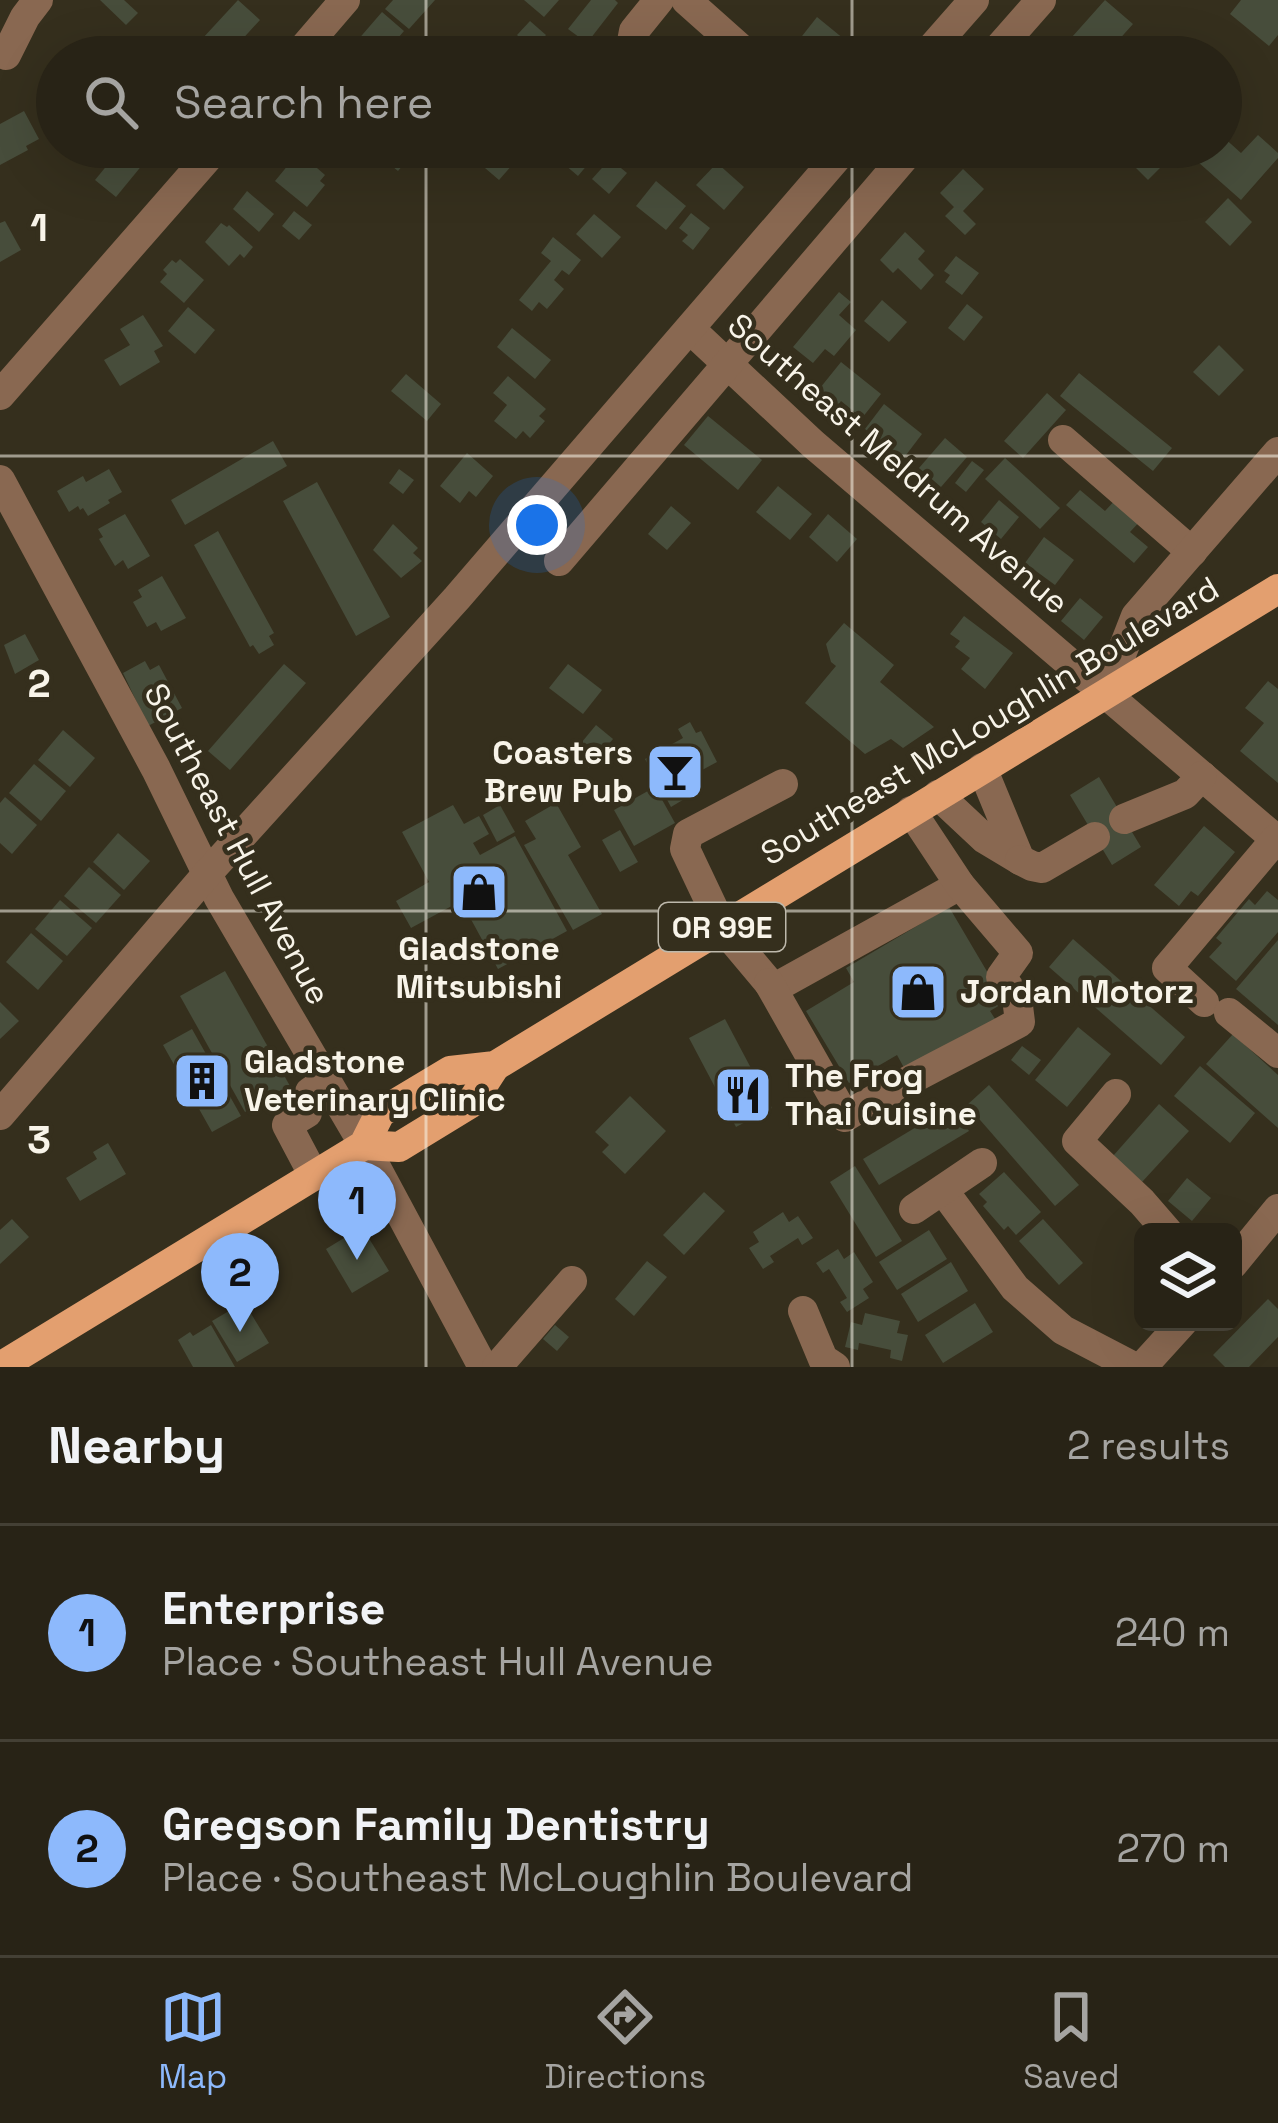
<!DOCTYPE html>
<meta charset="utf-8">
<style>
:root{--surface:#282316;--page:#302b1f;--text:#f1f3f6;--muted:#a5a4a1;--line:#444035;--accent:#8db9fc}
body{margin:0;font-family:"Space Grotesk",sans-serif;background:var(--page);color:var(--text)}
.controls{position:absolute;right:36px;bottom:36px;display:grid;overflow:hidden;border-radius:18px;box-shadow:0 12px 48px #0002}
.controls button{width:108px;height:108px;display:grid;place-items:center;padding:0;border:0;border-bottom:3px solid var(--line);background:var(--surface);color:var(--text);font:60px sans-serif}
.you{position:absolute;left:537px;top:525px;width:42px;height:42px;margin:-30px;border:9px solid #fff;border-radius:50%;background:#1a73e8;box-shadow:0 0 0 18px #1a73e833}
.badge{display:grid;place-items:center;width:78px;height:78px;border-radius:50%;background:var(--accent);color:#111;font-size:39px;font-weight:700}
.pin{position:absolute;translate:-50% -99px;filter:drop-shadow(0 3px 6px #0008)}
.pin::after{content:'';position:absolute;top:63px;width:42px;height:36px;background:inherit;clip-path:polygon(0 0,100% 0,50% 100%)}
.list{margin:0;padding:0;list-style:none}
h2{display:flex;justify-content:space-between;align-items:center;height:156px;margin:0;padding:0 48px;font-size:51px}
h2 small{font-size:39px;font-weight:400;color:var(--muted)}
.list li{display:grid;grid-template-columns:78px 1fr auto;gap:36px;align-items:center;box-sizing:border-box;height:216px;padding:0 48px;border-top:3px solid var(--line)}
.list b{display:block;font-size:45px;white-space:nowrap}
.list p{margin:0;font-size:39px;white-space:nowrap;color:var(--muted)}
.list em{font-size:39px;font-style:normal;color:var(--muted)}
.icon{flex:none;width:66px;height:66px;fill:none;stroke:currentColor;stroke-width:2;stroke-linecap:round;stroke-linejoin:round}
.map{position:relative;flex:none;width:1278px;height:1367px;overflow:hidden}
.search{position:absolute;background:var(--surface);box-shadow:0 12px 48px #0002;left:36px;right:36px;top:36px;height:132px;display:flex;align-items:center;gap:30px;box-sizing:border-box;padding:0 42px;border-radius:66px;color:var(--muted);font-size:45px}
.sheet{height:588px;background:var(--surface)}
nav{display:flex;justify-content:space-around;align-items:center;box-sizing:border-box;height:168px;border-top:3px solid var(--line);background:var(--surface);font-size:33px;color:var(--muted)}
nav a{display:grid;justify-items:center;gap:6px}
nav .on{color:var(--accent)}
.map>svg:first-child{display:block}
.building{fill:#474d3b}
.lines{fill:none;stroke-linecap:round;stroke-linejoin:round}
.minor{stroke:#896851;stroke-width:30}
.major{stroke:#e39f6f;stroke-width:30}
.grid{fill:none;stroke:#f8f4e9;stroke-width:3;stroke-opacity:0.55}
.labels{text-anchor:middle;dominant-baseline:central;stroke-width:9;stroke-linejoin:round;paint-order:stroke}
.shield{fill:#352f1d;stroke:#beb9ac;stroke-width:3}
.shield-label{font-size:30px;font-weight:bold;fill:#f8f4e9}
.street-label{font-size:33px;fill:#f8f4e9;stroke:#352f1d}
.poi-label{font-size:33px;font-weight:bold;fill:#f8f4e9;stroke:#352f1d;text-anchor:start}
.grid-label{font-size:39px;text-anchor:middle;font-weight:bold;fill:#f8f4e9;stroke:#352f1d;stroke-width:9;stroke-linejoin:round;paint-order:stroke}
</style>
<div class="map">
<svg width="1278" height="1367" viewBox="0 0 1278 1367">
<rect width="100%" height="100%" fill="#352f1d"/>
<g class="building">
<polygon points="100,0 124,0 138,13 126,25"/>
<polygon points="238,0 260,20 238,44 234,40 220,55 202,39"/>
<polygon points="393,0 435,0 409,29 385,9"/>
<polygon points="524,0 559,0 544,17"/>
<polygon points="591,0 615,0 618,3 587,43 568,29"/>
<polygon points="1105,0 1133,24 1116,43 1131,57 1077,57 1064,46"/>
<polygon points="1241,0 1278,0 1278,35 1269,46 1230,14"/>
<polygon points="382,12 404,31 392,45 385,39 370,57 358,57 350,49"/>
<polygon points="817,17 855,48 848,57 810,57 795,45"/>
<polygon points="530,21 546,35 533,50 517,35"/>
<polygon points="559,40 578,57 544,57"/>
<polygon points="24,111 39,139 26,146 28,150 0,165 0,124"/>
<polygon points="1221,135 1241,153 1258,135 1278,153 1278,158 1241,200 1181,147 1221,147"/>
<polygon points="122,147 157,147 116,197 95,180"/>
<polygon points="369,147 418,147 398,171"/>
<polygon points="491,147 496,147 503,153 512,147 521,155 499,180 478,162"/>
<polygon points="544,147 595,147 599,151 578,176"/>
<polygon points="744,147 779,147 765,164"/>
<polygon points="1115,147 1151,147 1166,162 1148,180"/>
<polygon points="298,153 305,159 310,153 321,163 317,168 325,175 320,181 325,185 307,207 275,181"/>
<polygon points="610,159 627,173 609,194 592,179"/>
<polygon points="717,163 744,187 724,210 696,185"/>
<polygon points="963,169 984,189 963,211 976,224 965,235 945,216 954,207 940,193"/>
<polygon points="656,181 686,206 666,230 636,206"/>
<polygon points="247,191 274,214 259,232 233,209"/>
<polygon points="1228,198 1252,222 1230,246 1205,222"/>
<polygon points="294,211 312,225 299,240 282,226"/>
<polygon points="691,213 710,228 693,250 682,241 688,235 679,228"/>
<polygon points="594,214 621,237 602,258 576,234"/>
<polygon points="5,221 21,250 0,262 0,223"/>
<polygon points="221,223 227,227 229,225 253,247 244,258 240,254 229,266 205,242"/>
<polygon points="905,232 925,251 918,259 934,275 921,290 898,268 893,273 880,260"/>
<polygon points="553,237 581,260 569,275 562,270 554,280 564,289 547,309 539,302 532,311 519,300 551,261 541,253"/>
<polygon points="956,256 979,273 962,295 945,282 950,275 944,271"/>
<polygon points="180,259 204,280 184,303 160,282 167,274 163,270 172,260 176,263"/>
<polygon points="839,292 851,302 839,315 856,330 834,356 825,349 813,363 793,347"/>
<polygon points="882,300 907,322 889,342 864,321"/>
<polygon points="967,304 983,317 964,341 948,328"/>
<polygon points="188,307 215,330 195,354 168,331"/>
<polygon points="143,315 163,346 154,351 160,362 120,386 104,360 130,345 120,329"/>
<polygon points="512,328 551,360 535,379 497,347"/>
<polygon points="1219,345 1244,370 1219,396 1193,372"/>
<polygon points="841,362 881,394 862,418 841,401 835,409 816,393"/>
<polygon points="1079,373 1172,448 1153,471 1060,396"/>
<polygon points="406,374 441,404 427,421 391,391"/>
<polygon points="508,376 546,409 539,416 545,421 530,438 523,431 516,439 494,421 507,405 493,393"/>
<polygon points="1047,393 1066,410 1023,458 1004,441"/>
<polygon points="884,404 922,434 903,459 865,429"/>
<polygon points="708,416 762,460 738,490 684,445"/>
<polygon points="945,438 967,457 941,487 919,468"/>
<polygon points="273,441 287,466 185,525 171,500"/>
<polygon points="467,453 493,476 476,497 469,491 460,503 440,486"/>
<polygon points="1005,458 1060,508 1040,529 985,479"/>
<polygon points="972,461 984,470 966,492 955,483"/>
<polygon points="109,469 122,492 108,500 110,503 88,516 83,508 80,510 78,506 69,512 57,491 83,476 86,482"/>
<polygon points="399,469 414,480 403,494 389,483"/>
<polygon points="317,482 390,617 356,636 283,501"/>
<polygon points="778,486 812,514 790,540 756,512"/>
<polygon points="1080,490 1105,511 1118,497 1143,518 1130,532 1148,547 1134,563 1066,505"/>
<polygon points="999,500 1019,517 1001,539 981,522"/>
<polygon points="671,506 691,523 667,550 648,534"/>
<polygon points="125,514 150,556 128,569 123,560 115,566 99,539 103,537 98,529"/>
<polygon points="828,514 857,539 837,562 809,537"/>
<polygon points="393,524 418,548 413,553 422,561 401,578 373,550"/>
<polygon points="218,531 274,633 269,636 274,645 259,654 253,645 250,647 194,545"/>
<polygon points="1044,537 1074,560 1055,585 1025,563"/>
<polygon points="162,576 186,618 161,631 156,622 147,627 133,602 142,597 138,590"/>
<polygon points="1080,598 1103,617 1084,640 1061,621"/>
<polygon points="964,616 1013,653 985,689 961,669 970,658 955,647 960,641 950,634"/>
<polygon points="844,623 894,665 880,682 934,727 903,748 891,739 865,754 805,703 836,666 831,662 826,644"/>
<polygon points="25,634 39,660 15,674 4,645"/>
<polygon points="145,661 150,670 159,665 182,708 148,726 123,673"/>
<polygon points="284,664 306,683 230,770 208,751"/>
<polygon points="568,664 602,690 583,714 549,688"/>
<polygon points="1268,681 1278,689 1278,783 1240,751 1264,723 1245,708"/>
<polygon points="690,722 696,733 701,731 717,762 678,783 686,798 671,807 645,759 683,738 678,729"/>
<polygon points="596,725 613,739 589,768 572,754"/>
<polygon points="63,730 95,758 70,787 38,760"/>
<polygon points="34,764 66,791 41,821 9,793"/>
<polygon points="1099,777 1141,847 1112,865 1070,795"/>
<polygon points="655,787 675,823 634,846 614,810"/>
<polygon points="5,797 37,825 12,854 0,843 0,803"/>
<polygon points="556,803 581,847 568,855 602,914 573,930 524,845 536,839 525,821"/>
<polygon points="453,805 464,824 479,816 489,834 473,843 480,855 515,836 567,931 498,969 461,901 411,928 396,901 429,882 402,832"/>
<polygon points="500,805 515,832 497,842 483,815"/>
<polygon points="1204,826 1235,852 1198,896 1191,891 1179,906 1154,885"/>
<polygon points="620,830 638,862 620,872 602,840"/>
<polygon points="118,833 150,861 124,890 93,862"/>
<polygon points="89,867 121,895 96,923 64,896"/>
<polygon points="1267,891 1278,900 1278,932 1236,981 1209,957 1222,943 1216,938 1249,899 1255,905"/>
<polygon points="60,900 92,928 67,956 35,929"/>
<polygon points="949,907 1005,1002 990,1011 997,1022 908,1075 897,1055 849,1083 806,1011 854,982 846,968"/>
<polygon points="31,933 63,961 38,990 6,962"/>
<polygon points="1073,939 1185,1037 1161,1065 1049,967"/>
<polygon points="1278,940 1278,1025 1236,989"/>
<polygon points="225,971 290,1086 245,1112 180,996"/>
<polygon points="0,1002 19,1021 0,1039"/>
<polygon points="725,1019 772,1108 736,1127 689,1038"/>
<polygon points="1078,1027 1111,1054 1067,1107 1035,1080"/>
<polygon points="192,1029 241,1116 212,1132 163,1045"/>
<polygon points="1233,1034 1278,1075 1278,1128 1206,1064"/>
<polygon points="1022,1046 1041,1060 1029,1075 1011,1060"/>
<polygon points="1200,1066 1255,1113 1230,1143 1174,1096"/>
<polygon points="989,1085 1079,1185 1055,1206 967,1105"/>
<polygon points="630,1096 666,1131 625,1174 602,1152 609,1145 595,1132"/>
<polygon points="1159,1104 1189,1131 1142,1182 1113,1156"/>
<polygon points="953,1105 969,1131 879,1185 863,1159"/>
<polygon points="108,1143 126,1174 80,1201 66,1178 97,1159 93,1152"/>
<polygon points="855,1166 902,1241 876,1257 830,1182"/>
<polygon points="1004,1172 1041,1212 1016,1235 1008,1226 1004,1230 983,1206 987,1202 979,1194"/>
<polygon points="1187,1178 1211,1198 1192,1221 1168,1201"/>
<polygon points="704,1192 725,1211 684,1255 663,1235"/>
<polygon points="783,1212 789,1222 798,1216 813,1238 802,1245 798,1238 770,1256 774,1262 763,1269 749,1248 759,1242 753,1232"/>
<polygon points="12,1219 29,1237 0,1264 0,1230"/>
<polygon points="1043,1219 1083,1263 1059,1285 1019,1241"/>
<polygon points="362,1227 389,1271 352,1293 326,1249"/>
<polygon points="929,1230 947,1259 897,1290 879,1262"/>
<polygon points="838,1249 844,1259 854,1252 873,1282 863,1289 869,1298 847,1312 840,1302 847,1298 829,1269 823,1273 816,1263"/>
<polygon points="647,1261 667,1277 634,1316 615,1299"/>
<polygon points="951,1262 968,1291 918,1322 901,1294"/>
<polygon points="1268,1299 1278,1309 1278,1337 1249,1367 1225,1367 1213,1355"/>
<polygon points="244,1302 269,1343 237,1362 212,1321"/>
<polygon points="975,1303 993,1332 943,1363 925,1335"/>
<polygon points="865,1313 900,1321 897,1333 908,1335 902,1361 890,1358 891,1350 859,1343 858,1350 845,1347 851,1322 862,1325"/>
<polygon points="211,1325 235,1367 193,1367 178,1340 190,1332 193,1336"/>
<polygon points="555,1325 569,1337 557,1351 543,1339"/>
</g>
<g class="lines">
<g class="minor">
<polyline points="686,0 750,57"/>
<polyline points="6,55 25,17 38,0"/>
<polyline points="296,57 345,0"/>
<polyline points="623,57 631,47 634,31 659,0"/>
<polyline points="924,57 974,0"/>
<polyline points="991,57 1041,0"/>
<polyline points="690,329 813,444 1278,841"/>
<polyline points="0,395 217,147"/>
<polyline points="1063,440 1192,552"/>
<polyline points="0,480 156,769 219,898 364,1145 483,1367"/>
<polyline points="559,561 913,147"/>
<polyline points="1106,693 1136,616 1278,452"/>
<polyline points="783,784 688,834 685,849 722,927 769,983 778,986 960,885"/>
<polyline points="938,795 985,839 1020,860 982,768"/>
<polyline points="1124,819 1185,794 1202,776"/>
<polyline points="1020,860 1032,866 1042,868 1095,837"/>
<path d="M769,983L845,1117C901,1082 962,1054 1020,1022L1017,998L1001,977L1018,953L960,885L911,811"/>
<polyline points="1204,1002 1167,968 1276,839"/>
<polyline points="1229,1013 1278,1053"/>
<polyline points="1116,1094 1077,1141 1142,1202 1168,1232"/>
<polyline points="0,1115 207,874 457,598 846,147"/>
<polyline points="314,1176 287,1125 307,1113 310,1092 326,1081"/>
<polyline points="943,1190 1015,1288 1063,1330 1134,1367"/>
<polyline points="914,1209 982,1163"/>
<polyline points="1233,1264 1278,1209"/>
<polyline points="803,1311 823,1359 835,1367"/>
<polyline points="497,1367 572,1281"/>
<polyline points="1142,1367 1183,1322"/>
</g>
<g class="major">
<polyline points="364,1145 399,1147 471,1103 495,1066"/>
<polyline points="0,1367 364,1145 380,1113 450,1071 495,1066 1278,589"/>
</g>
</g>
<path class="grid" d="M426,0V57M852,0V57M426,147V1367M852,147V1367M0,456H1278M0,911H1278"/>
<defs>
<symbol id="bar-square" viewBox="-11 -11 22 22"><rect x="-9" y="-9" width="18" height="18" rx="4" fill="#8db9fc" stroke="#352f1d"/><path d="M-6-5H6L.8 .8V4.5H3.5V6h-7V4.5H-.8V.8Z" fill="#111"/></symbol>
<symbol id="shop-square" viewBox="-11 -11 22 22"><rect x="-9" y="-9" width="18" height="18" rx="4" fill="#8db9fc" stroke="#352f1d"/><path d="M-5-2.5h2.3a2.7 3.5 0 0 1 5.4 0H5L5.5 6h-11ZM-1.5-2.5h3a1.5 2.3 0 0 0-3 0Z" fill="#111"/></symbol>
<symbol id="building-square" viewBox="-11 -11 22 22"><rect x="-9" y="-9" width="18" height="18" rx="4" fill="#8db9fc" stroke="#352f1d"/><path d="M-4-6H4V6H1V3H-1V6H-4ZM-2.5-4.3h1.7v1.8h-1.7ZM.8-4.3h1.7v1.8H.8ZM-2.5-1h1.7V.8h-1.7ZM.8-1h1.7V.8H.8Z" fill="#111"/></symbol>
<symbol id="restaurant-square" viewBox="-11 -11 22 22"><rect x="-9" y="-9" width="18" height="18" rx="4" fill="#8db9fc" stroke="#352f1d"/><path d="M-5-6h1v4h1v-4h1v4h1v-4h1v5L-1.5 .5V6h-2V.5L-5-1ZM5-6V6H3V1.5H1.5Q1.5-4 5-6Z" fill="#111"/></symbol>
</defs>
<g fill-rule="evenodd">
<use href="#bar-square" x="642" y="739" width="66" height="66"/>
<use href="#shop-square" x="446" y="859" width="66" height="66"/>
<use href="#shop-square" x="885" y="959" width="66" height="66"/>
<use href="#building-square" x="169" y="1048" width="66" height="66"/>
<use href="#restaurant-square" x="710" y="1062" width="66" height="66"/>
</g>
<g class="labels">
<rect class="shield" x="659" y="903" width="126" height="48" rx="9"/>
<g class="shield-label">
<text x="722" y="927">OR 99E</text>
</g>
<g class="street-label">
<text transform="translate(898 464) rotate(41)">Southeast Meldrum Avenue</text>
<text transform="translate(990 721) rotate(-31)">Southeast McLoughlin Boulevard</text>
<text transform="translate(237 844) rotate(62)">Southeast Hull Avenue</text>
</g>
<g class="poi-label">
<text x="633" y="753" text-anchor="end">Coasters<tspan x="633" dy="38">Brew Pub</tspan></text>
<text x="479" y="949" text-anchor="middle">Gladstone<tspan x="479" dy="38">Mitsubishi</tspan></text>
<text x="960" y="992">Jordan Motorz</text>
<text x="244" y="1062">Gladstone<tspan x="244" dy="38">Veterinary Clinic</tspan></text>
<text x="785" y="1076">The Frog<tspan x="785" dy="38">Thai Cuisine</tspan></text>
</g>
</g>
<g class="grid-label">
<text x="39" y="241">1</text>
<text x="39" y="697">2</text>
<text x="39" y="1153">3</text>
</g>
</svg>
<div class="controls">
<button><svg class="icon" aria-label="layers" viewBox="0 0 24 24"><path d="M12 4l9 5-9 5-9-5zM3 14l9 5 9-5"/></svg></button>
</div>
<div class="you"></div>
<div class="pin badge" style="left:357px;top:1260px">1</div>
<div class="pin badge" style="left:240px;top:1332px">2</div>
<div class="search"><svg class="icon" aria-label="search" viewBox="0 0 24 24"><circle cx="10" cy="10" r="6"/><path d="M15 15l6 6"/></svg>Search here</div>
</div>
<section class="sheet">
<h2>Nearby<small>2 results</small></h2>
<ul class="list">
<li><span class="badge">1</span><div><b>Enterprise</b><p>Place · Southeast Hull Avenue</p></div><em>240 m</em></li>
<li><span class="badge">2</span><div><b>Gregson Family Dentistry</b><p>Place · Southeast McLoughlin Boulevard</p></div><em>270 m</em></li>
</ul>
</section>
<nav>
<a class="on"><svg class="icon" aria-label="map" viewBox="0 0 24 24"><path d="M3 6l6-2 6 2 6-2v14l-6 2-6-2-6 2zM9 4v14M15 6v14"/></svg>Map</a>
<a><svg class="icon" aria-label="directions" viewBox="0 0 24 24"><path d="M12 3l9 9-9 9-9-9zM9 14v-3h6M13 9l2 2-2 2"/></svg>Directions</a>
<a><svg class="icon" aria-label="saved" viewBox="0 0 24 24"><path d="M7 4h10v16l-5-4-5 4z"/></svg>Saved</a>
</nav>
